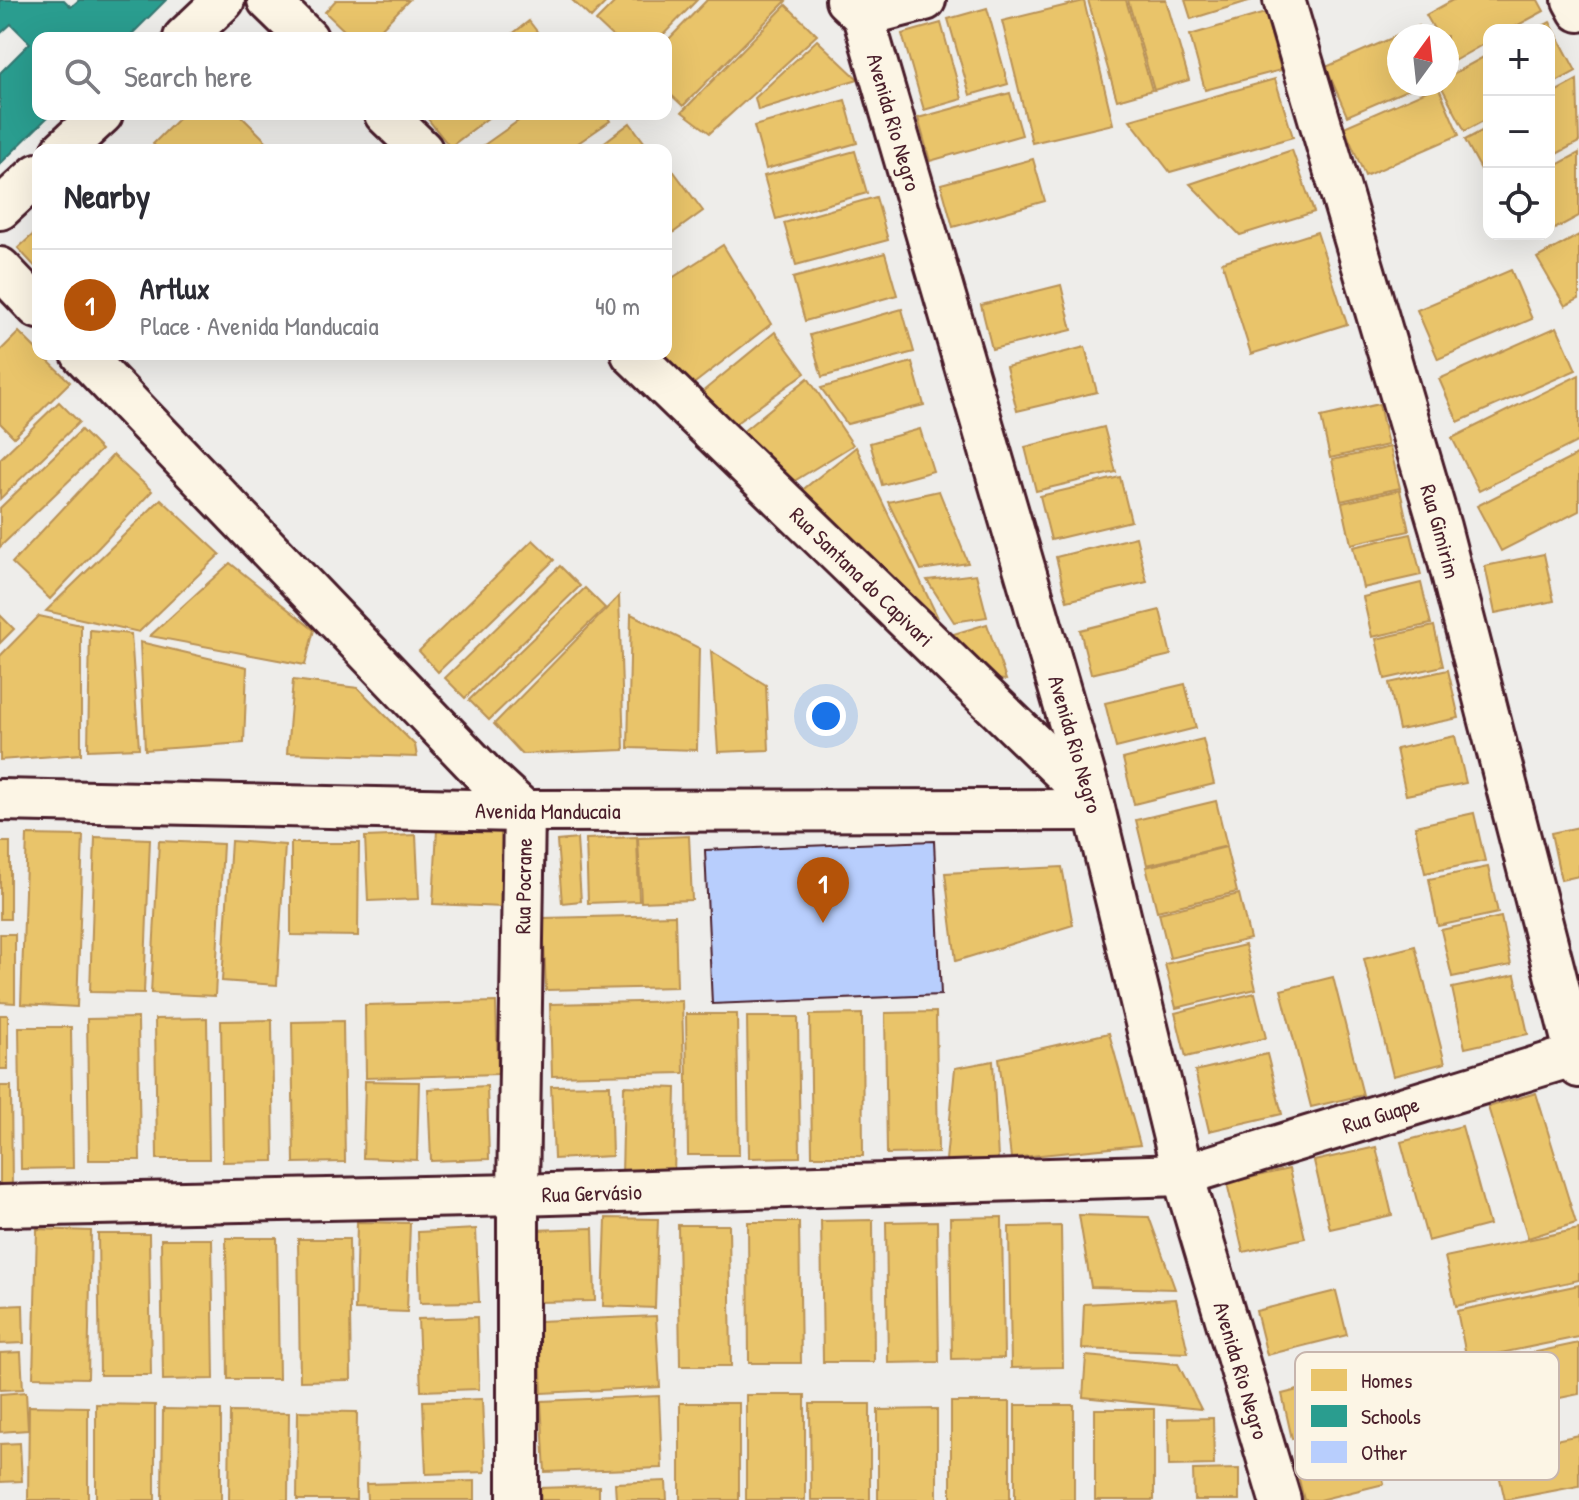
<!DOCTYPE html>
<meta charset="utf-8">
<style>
:root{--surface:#fff;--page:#f2f2f3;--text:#2b2b33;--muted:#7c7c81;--line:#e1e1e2;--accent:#b45309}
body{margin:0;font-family:"Patrick Hand",sans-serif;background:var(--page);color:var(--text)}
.controls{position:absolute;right:24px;top:24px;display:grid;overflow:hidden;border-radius:16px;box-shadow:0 8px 32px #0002}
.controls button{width:72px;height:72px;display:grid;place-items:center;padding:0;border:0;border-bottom:2px solid var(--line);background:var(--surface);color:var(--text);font:40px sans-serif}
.compass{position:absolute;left:1387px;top:24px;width:72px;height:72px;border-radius:50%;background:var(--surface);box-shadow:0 8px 32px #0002;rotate:15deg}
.you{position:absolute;left:826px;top:716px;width:28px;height:28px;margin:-20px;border:6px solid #fff;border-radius:50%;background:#1a73e8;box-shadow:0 0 0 12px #1a73e833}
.badge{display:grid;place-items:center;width:52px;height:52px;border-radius:50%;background:var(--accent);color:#fff;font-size:26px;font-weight:700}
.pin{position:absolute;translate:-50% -66px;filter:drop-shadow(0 2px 4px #0008)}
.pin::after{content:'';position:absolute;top:42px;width:28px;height:24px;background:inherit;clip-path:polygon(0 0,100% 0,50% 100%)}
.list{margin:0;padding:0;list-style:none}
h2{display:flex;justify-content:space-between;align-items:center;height:104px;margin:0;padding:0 32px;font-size:34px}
h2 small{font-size:26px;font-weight:400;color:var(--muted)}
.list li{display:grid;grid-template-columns:52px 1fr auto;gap:24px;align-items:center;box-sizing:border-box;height:112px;padding:0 32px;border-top:2px solid var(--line)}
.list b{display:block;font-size:30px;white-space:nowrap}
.list p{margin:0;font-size:26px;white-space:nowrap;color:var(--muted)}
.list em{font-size:26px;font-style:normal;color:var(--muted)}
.icon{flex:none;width:44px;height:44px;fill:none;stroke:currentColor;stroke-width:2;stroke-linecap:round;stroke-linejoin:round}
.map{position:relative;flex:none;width:1579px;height:1500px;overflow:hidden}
.search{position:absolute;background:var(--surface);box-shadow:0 8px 32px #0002;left:32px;top:32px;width:640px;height:88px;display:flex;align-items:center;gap:20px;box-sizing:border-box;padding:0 28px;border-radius:16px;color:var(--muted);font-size:30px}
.panel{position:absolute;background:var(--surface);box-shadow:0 8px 32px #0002;left:32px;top:144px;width:640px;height:216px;border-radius:16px}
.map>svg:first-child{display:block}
.homes{fill:#e9c46a;stroke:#b99257;stroke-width:2}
.schools{fill:#2a9d8f;stroke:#347771;stroke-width:2}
.building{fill:#b8cefd;stroke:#4a1f2b;stroke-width:2}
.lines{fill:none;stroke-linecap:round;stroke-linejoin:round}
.minor-casing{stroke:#4a1f2b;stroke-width:46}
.minor{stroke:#fcf5e5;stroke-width:40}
.labels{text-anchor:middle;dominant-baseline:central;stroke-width:8;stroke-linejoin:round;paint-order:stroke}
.street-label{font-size:22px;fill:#4a1f2b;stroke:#fcf5e5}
.key{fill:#fcf5e5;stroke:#c7b5ad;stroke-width:2}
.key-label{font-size:22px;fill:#4a1f2b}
</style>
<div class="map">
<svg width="1579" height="1500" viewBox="0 0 1579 1500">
<rect width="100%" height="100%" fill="#eeedea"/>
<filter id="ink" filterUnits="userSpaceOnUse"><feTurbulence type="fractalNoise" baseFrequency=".0125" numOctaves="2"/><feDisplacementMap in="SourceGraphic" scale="16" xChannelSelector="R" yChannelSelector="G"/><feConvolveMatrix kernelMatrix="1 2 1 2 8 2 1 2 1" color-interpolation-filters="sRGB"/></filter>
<g filter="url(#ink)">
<g class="homes">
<polygon points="336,0 409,0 372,38 352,38 325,12"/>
<polygon points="572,0 608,0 591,18"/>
<polygon points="617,0 697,0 660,38 614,38 596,21"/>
<polygon points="707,0 787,0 683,106 666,90 666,42"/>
<polygon points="1088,0 1126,0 1152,90 1117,100"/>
<polygon points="1128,0 1166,0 1189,80 1154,90"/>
<polygon points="1185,0 1252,0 1191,19"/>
<polygon points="1453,0 1538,0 1544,11 1509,30 1489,30 1489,41 1452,62 1447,53 1447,36 1438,36 1426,15"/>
<polygon points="1084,1 1113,124 1032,143 1002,21"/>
<polygon points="786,5 817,35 710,133 682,112"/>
<polygon points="987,8 1008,84 970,95 948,19"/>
<polygon points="1265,13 1281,70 1205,90 1190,35"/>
<polygon points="529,21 542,38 507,38"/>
<polygon points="1550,22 1576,71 1549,86 1549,30 1535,30"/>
<polygon points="941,23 962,99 924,110 902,34"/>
<polygon points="1419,26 1424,36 1399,36 1399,84 1421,84 1347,116 1326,67"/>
<polygon points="817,40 858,79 758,110 755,98"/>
<polygon points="1489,54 1489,118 1465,131 1440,84 1447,84 1447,77"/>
<polygon points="1275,79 1293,137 1170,172 1130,120"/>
<polygon points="1577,80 1579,142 1549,158 1549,95"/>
<polygon points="1438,86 1459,135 1365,176 1344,127"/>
<polygon points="1010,93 1022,135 930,161 918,118"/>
<polygon points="845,100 857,143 766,169 754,126"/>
<polygon points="183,114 239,114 275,150 159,150 153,144"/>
<polygon points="424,114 493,114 450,147"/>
<polygon points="528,114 606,114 610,121 568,150 477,150"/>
<polygon points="630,123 650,150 594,150"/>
<polygon points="1489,127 1489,184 1465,140"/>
<polygon points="1292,150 1314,212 1240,235 1190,184"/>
<polygon points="855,151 867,193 776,219 764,176"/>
<polygon points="1579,153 1579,216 1549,232 1549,169"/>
<polygon points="1033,159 1045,201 953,227 941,184"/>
<polygon points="672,169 703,211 666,238 666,173"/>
<polygon points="876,197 888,240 796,265 784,223"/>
<polygon points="38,230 38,270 18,248"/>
<polygon points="1317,232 1347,324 1251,354 1222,262"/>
<polygon points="1579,235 1579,299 1565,306 1537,258"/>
<polygon points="723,245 771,324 691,386 657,354 666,354 666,282"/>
<polygon points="885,253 897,295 805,321 793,278"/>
<polygon points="1511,270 1532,319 1438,359 1417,310"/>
<polygon points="1061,285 1072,330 992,349 981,305"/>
<polygon points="902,309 914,352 822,377 810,335"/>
<polygon points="1557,327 1576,370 1458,422 1439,379"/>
<polygon points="19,332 38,351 38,354 41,354 70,382 14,437 0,423 0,351"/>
<polygon points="775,332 805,373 728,429 696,397"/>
<polygon points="1085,347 1097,392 1017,411 1006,367"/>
<polygon points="912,362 924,405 847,424 821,388"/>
<polygon points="1579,375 1579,441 1479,491 1452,438"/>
<polygon points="808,378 853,445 791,483 741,433"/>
<polygon points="59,402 79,422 0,499 0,459"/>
<polygon points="1379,404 1388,445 1330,458 1321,417"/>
<polygon points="1104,427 1116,472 1036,491 1025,447"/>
<polygon points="920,429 933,471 882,485 870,443"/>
<polygon points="81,430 101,450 0,547 0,508"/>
<polygon points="856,447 938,618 849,549 800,492"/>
<polygon points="1390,447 1400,488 1341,501 1332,460"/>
<polygon points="1579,454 1579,511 1501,551 1477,506"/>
<polygon points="113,455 152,491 50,599 12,563"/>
<polygon points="1120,477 1131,521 1051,540 1040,496"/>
<polygon points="1400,490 1409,531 1351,544 1342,503"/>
<polygon points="939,491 968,563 921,570 888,502"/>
<polygon points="161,499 220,554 139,632 46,611"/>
<polygon points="1411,534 1421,575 1363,588 1353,547"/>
<polygon points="1136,537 1147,582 1067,601 1056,557"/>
<polygon points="533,540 554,560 438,672 419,651"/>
<polygon points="1544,554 1554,601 1495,613 1485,566"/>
<polygon points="230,563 314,630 305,665 150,636"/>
<polygon points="560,566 580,586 465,698 445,678"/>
<polygon points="976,574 987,617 954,622 927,580"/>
<polygon points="1421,583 1431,624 1372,637 1363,597"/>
<polygon points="585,588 605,608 489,720 469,700"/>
<polygon points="619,596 624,750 522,754 494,724"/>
<polygon points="1160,610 1171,655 1091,674 1080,630"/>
<polygon points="631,614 699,648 697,750 628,748"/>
<polygon points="0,615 14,629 0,643"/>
<polygon points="39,616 81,625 81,754 0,760 0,656"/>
<polygon points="987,624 1006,680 992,679 947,636"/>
<polygon points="1434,626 1443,666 1385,679 1376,639"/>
<polygon points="90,630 131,634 139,748 88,750"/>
<polygon points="140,642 247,667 244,743 145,750"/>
<polygon points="711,651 766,685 769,750 718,752"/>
<polygon points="1448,670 1459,718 1399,730 1389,683"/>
<polygon points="293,680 358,688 415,745 417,757 287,753"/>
<polygon points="1185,684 1196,728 1116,748 1105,703"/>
<polygon points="1455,736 1466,783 1406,795 1396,749"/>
<polygon points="1203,739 1214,784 1134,804 1123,759"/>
<polygon points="1216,801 1227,846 1147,865 1136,820"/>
<polygon points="1474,813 1485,861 1425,873 1415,826"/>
<polygon points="1579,827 1579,876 1561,880 1551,833"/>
<polygon points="437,829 505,833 502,907 433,904"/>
<polygon points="27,835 83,836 77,1007 21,1004"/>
<polygon points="416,835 419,899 368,901 365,837"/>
<polygon points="689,836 692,900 641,902 638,838"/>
<polygon points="95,837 150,839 144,993 90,992"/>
<polygon points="637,837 639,901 588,903 586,839"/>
<polygon points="577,839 581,901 562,903 557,841"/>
<polygon points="159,841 223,844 215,996 151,993"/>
<polygon points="231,841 285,845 277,985 222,981"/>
<rect x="0" y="842" width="10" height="77"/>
<polygon points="291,843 359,843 358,936 291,935"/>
<polygon points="1226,847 1237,892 1157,911 1146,867"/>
<polygon points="1062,867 1073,925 956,961 945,873"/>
<polygon points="1488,867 1498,913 1438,926 1429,879"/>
<polygon points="1239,894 1250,939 1170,958 1159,913"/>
<polygon points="675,915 677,987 546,990 543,918"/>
<polygon points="1501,917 1511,965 1452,977 1441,930"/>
<polygon points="0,934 15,934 15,1003 0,1002"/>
<polygon points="1245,945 1256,989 1176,1008 1165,964"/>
<polygon points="1415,946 1445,1063 1393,1076 1364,959"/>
<polygon points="1515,975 1528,1034 1465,1048 1452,988"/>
<polygon points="1333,977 1363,1095 1311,1107 1281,990"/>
<polygon points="1255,993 1266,1038 1186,1057 1175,1013"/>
<polygon points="682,1001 684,1073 552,1076 550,1004"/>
<polygon points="496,1002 498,1074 366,1078 365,1005"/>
<polygon points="936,1012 938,1153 887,1154 885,1013"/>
<polygon points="686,1014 737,1014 739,1155 688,1155"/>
<polygon points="862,1014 863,1156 812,1156 810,1015"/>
<rect x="0" y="1015" width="8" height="54"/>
<polygon points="747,1017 798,1017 800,1157 749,1158"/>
<polygon points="138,1018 140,1160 89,1160 87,1019"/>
<polygon points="207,1018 209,1159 157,1159 155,1019"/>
<polygon points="272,1020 274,1161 223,1162 221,1021"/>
<polygon points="343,1021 345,1162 294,1163 292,1022"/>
<polygon points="19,1027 71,1027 73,1168 21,1169"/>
<polygon points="1109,1033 1140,1145 1011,1158 999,1058"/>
<polygon points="1267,1054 1282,1114 1209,1131 1195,1071"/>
<polygon points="993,1061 998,1159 946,1160 955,1068"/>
<polygon points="365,1081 419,1082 417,1160 363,1158"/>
<polygon points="610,1085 612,1156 554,1159 551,1086"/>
<polygon points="0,1086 11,1086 12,1188 0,1188"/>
<polygon points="487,1086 489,1159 431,1161 428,1089"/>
<polygon points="624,1086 676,1088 674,1177 622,1175"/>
<polygon points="1536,1093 1576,1223 1528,1238 1488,1107"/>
<polygon points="1462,1126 1489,1225 1428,1241 1401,1142"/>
<polygon points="1376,1147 1392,1215 1330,1229 1314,1161"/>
<polygon points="1289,1169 1305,1238 1243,1252 1227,1183"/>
<polygon points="1079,1215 1149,1217 1175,1289 1091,1287"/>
<polygon points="1002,1217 1004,1358 952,1359 950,1218"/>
<polygon points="606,1218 658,1219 655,1308 603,1306"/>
<polygon points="873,1220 874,1362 823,1362 821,1221"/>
<polygon points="937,1221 939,1362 888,1363 886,1222"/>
<polygon points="357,1222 410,1223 407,1312 355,1310"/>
<polygon points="748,1222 799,1222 801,1363 749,1363"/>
<polygon points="678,1225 729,1225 731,1366 680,1366"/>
<polygon points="1061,1226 1063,1367 1011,1368 1009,1227"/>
<polygon points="593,1228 595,1301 537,1302 534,1230"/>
<polygon points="37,1229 91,1231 88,1378 33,1377"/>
<polygon points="476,1229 479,1302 420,1303 418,1232"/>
<polygon points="1579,1229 1579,1280 1456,1306 1445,1257"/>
<polygon points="98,1234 149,1234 151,1375 100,1375"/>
<polygon points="226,1238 277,1238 279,1379 228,1379"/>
<polygon points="161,1239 212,1239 214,1379 163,1380"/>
<polygon points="298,1239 349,1239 351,1380 300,1381"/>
<polygon points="1579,1285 1579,1337 1467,1360 1457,1311"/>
<polygon points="1336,1291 1347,1335 1267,1355 1256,1311"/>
<polygon points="1176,1299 1188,1353 1082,1349 1084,1304"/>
<polygon points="23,1305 24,1343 0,1344 0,1306"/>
<polygon points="656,1316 660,1387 542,1393 539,1321"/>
<polygon points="477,1317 479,1389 421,1391 418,1319"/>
<polygon points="1579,1343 1579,1394 1480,1415 1470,1366"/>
<polygon points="21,1352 23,1389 0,1390 0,1353"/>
<polygon points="1086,1356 1178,1364 1201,1409 1083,1397"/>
<polygon points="1361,1374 1373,1419 1292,1439 1282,1394"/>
<polygon points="26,1392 28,1430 0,1432 0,1394"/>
<rect x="746" y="1395" width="59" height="105"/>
<polygon points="659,1396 662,1468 545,1472 541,1401"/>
<polygon points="482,1399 485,1472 426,1474 423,1401"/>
<rect x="951" y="1402" width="59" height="98"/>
<rect x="680" y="1403" width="59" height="97"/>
<polygon points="96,1404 155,1405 155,1500 96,1500"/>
<polygon points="810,1404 870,1404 870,1500 811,1500"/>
<rect x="1015" y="1405" width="59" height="95"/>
<polygon points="29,1406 88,1407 88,1500 28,1500"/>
<polygon points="163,1409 221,1410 221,1500 162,1500"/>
<polygon points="937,1409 937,1500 878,1500 878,1410"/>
<rect x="1095" y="1409" width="59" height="91"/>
<polygon points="298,1411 357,1412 356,1500 297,1500"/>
<polygon points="230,1412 289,1413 288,1500 229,1500"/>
<polygon points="1213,1418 1214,1465 1169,1466 1168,1419"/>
<polygon points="1579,1435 1579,1486 1505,1500 1494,1453"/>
<polygon points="1373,1440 1384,1484 1319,1500 1304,1500 1294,1459"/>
<polygon points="20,1443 22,1481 0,1482 0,1444"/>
<polygon points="1239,1469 1239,1500 1194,1500 1193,1470"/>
<polygon points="475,1481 475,1500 367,1500 366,1484"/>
<polygon points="666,1481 667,1500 616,1500 615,1483"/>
<polygon points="599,1486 599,1500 541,1500 540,1488"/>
</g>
<polygon class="schools" points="0,0 64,0 71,7 79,0 166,0 128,38 38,38 38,114 51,114 0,164 0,73 30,43 11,24 0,34"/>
<polygon class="building" points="934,841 941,995 712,1004 705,850"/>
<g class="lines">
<defs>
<g id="minor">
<polyline points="268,0 307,38"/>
<path id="s1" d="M846,0L863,16L1092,800L1183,1175L1280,1500"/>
<path id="s2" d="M1284,0L1440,527L1579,1067"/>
<polyline points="1573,0 1579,11"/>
<polyline points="863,16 925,0"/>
<polyline points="184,38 224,0"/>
<polyline points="385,114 422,150"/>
<polyline points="63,150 102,114"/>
<polyline points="0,209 38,174"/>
<polyline points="0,268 38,308"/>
<polyline points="82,354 486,776 524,811 518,1195 518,1500"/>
<path id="s3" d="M632,354L1089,797"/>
<path id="s4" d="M0,800L524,811L1094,810"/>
<path id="s5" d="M0,1206L518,1195L1183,1175L1579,1054"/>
</g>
</defs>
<use href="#minor" class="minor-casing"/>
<use href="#minor" class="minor"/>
</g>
</g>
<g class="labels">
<g class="street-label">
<text stroke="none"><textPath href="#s1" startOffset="134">Avenida Rio Negro</textPath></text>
<text stroke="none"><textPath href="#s2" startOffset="554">Rua Gimirim</textPath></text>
<text stroke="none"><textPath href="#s3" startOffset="320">Rua Santana do Capivari</textPath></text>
<text stroke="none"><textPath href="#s1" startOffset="782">Avenida Rio Negro</textPath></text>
<text stroke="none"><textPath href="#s4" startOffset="548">Avenida Manducaia</textPath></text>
<text transform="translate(523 886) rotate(-89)">Rua Pocrane</text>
<text stroke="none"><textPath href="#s5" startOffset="1390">Rua Guape</textPath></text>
<text stroke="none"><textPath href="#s5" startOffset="592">Rua Gervásio</textPath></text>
<text stroke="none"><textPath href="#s1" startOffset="1430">Avenida Rio Negro</textPath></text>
</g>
</g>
<rect x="1295" y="1352" width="264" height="128" rx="12" class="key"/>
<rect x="1311" y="1369" width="36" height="22" fill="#e9c46a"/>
<rect x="1311" y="1405" width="36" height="22" fill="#2a9d8f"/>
<rect x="1311" y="1441" width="36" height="22" fill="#b8cefd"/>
<g class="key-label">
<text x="1361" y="1388">Homes</text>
<text x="1361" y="1424">Schools</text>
<text x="1361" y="1460">Other</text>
</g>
</svg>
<div class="controls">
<button>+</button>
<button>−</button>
<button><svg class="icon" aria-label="locate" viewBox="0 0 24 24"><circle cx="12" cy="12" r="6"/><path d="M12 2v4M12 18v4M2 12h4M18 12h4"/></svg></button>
</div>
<svg class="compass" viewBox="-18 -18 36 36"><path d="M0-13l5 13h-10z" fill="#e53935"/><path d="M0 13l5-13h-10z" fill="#7c7c81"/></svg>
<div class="you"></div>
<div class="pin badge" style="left:823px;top:923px">1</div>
<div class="search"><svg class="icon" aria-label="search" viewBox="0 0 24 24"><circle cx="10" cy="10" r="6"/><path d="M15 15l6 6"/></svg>Search here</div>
<section class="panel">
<h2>Nearby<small></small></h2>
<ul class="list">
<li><span class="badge">1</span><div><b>Artlux</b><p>Place · Avenida Manducaia</p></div><em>40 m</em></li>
</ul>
</section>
</div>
